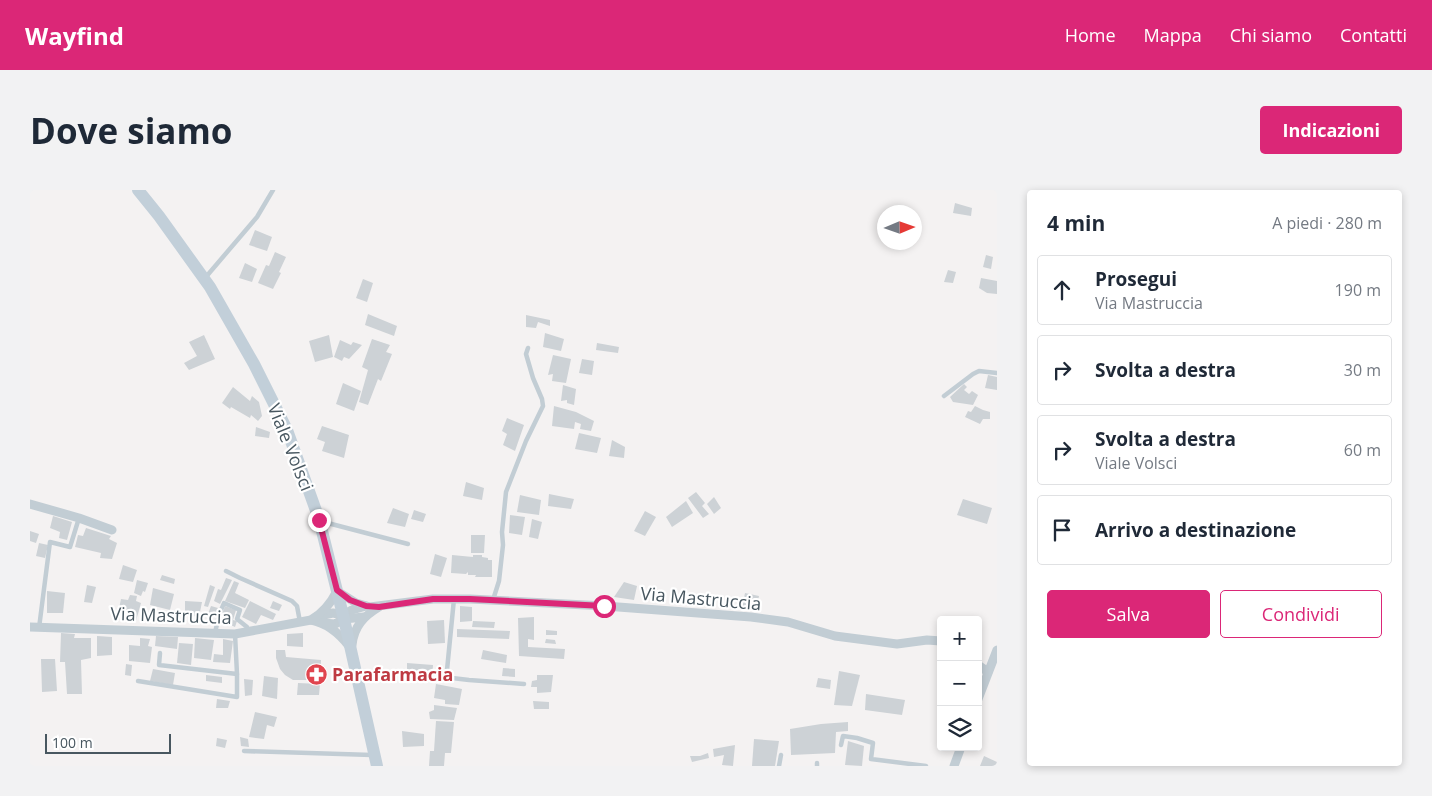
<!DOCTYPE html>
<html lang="it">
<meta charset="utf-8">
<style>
:root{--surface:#fff;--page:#f2f2f3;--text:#1f2937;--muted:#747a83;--line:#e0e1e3;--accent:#db2777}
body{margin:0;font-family:"Open Sans",sans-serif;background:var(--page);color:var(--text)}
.controls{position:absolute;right:15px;bottom:15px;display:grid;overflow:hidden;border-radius:5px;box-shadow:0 2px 8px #0003}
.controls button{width:45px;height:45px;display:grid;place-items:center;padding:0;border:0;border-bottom:1px solid var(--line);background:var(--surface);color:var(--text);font:25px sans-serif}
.compass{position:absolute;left:847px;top:15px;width:45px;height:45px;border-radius:50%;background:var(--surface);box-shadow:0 2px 8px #0003;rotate:88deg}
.scale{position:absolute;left:15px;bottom:12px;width:126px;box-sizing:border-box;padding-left:5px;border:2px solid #485760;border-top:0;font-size:14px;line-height:18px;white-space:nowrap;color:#485760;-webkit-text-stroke:4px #fff;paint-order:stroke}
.stop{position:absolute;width:15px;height:15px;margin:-11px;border:4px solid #db2777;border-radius:50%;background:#fff}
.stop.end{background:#db2777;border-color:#fff;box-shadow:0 1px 5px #0008}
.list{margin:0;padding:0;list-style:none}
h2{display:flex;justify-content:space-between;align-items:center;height:65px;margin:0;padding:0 20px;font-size:21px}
h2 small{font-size:16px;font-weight:400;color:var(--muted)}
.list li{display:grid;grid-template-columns:32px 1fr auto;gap:15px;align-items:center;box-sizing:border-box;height:70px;margin:0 10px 10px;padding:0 10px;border:1px solid var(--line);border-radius:5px}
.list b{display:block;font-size:19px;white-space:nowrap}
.list p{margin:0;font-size:16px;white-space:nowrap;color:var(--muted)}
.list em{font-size:16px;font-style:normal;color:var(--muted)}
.actions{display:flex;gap:10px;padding:15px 20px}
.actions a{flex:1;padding:11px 0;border:1px solid var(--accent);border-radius:5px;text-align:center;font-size:18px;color:var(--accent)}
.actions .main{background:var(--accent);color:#fff}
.icon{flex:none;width:28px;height:28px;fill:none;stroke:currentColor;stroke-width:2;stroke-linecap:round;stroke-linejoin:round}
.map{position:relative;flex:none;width:967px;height:576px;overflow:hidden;border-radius:5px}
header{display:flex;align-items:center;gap:30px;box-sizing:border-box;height:70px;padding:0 25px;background:var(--accent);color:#fff}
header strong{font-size:24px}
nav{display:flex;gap:28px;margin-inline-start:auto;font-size:18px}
.intro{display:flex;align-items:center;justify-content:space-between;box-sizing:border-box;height:120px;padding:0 30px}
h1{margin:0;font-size:35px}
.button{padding:12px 22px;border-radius:5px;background:var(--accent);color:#fff;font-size:18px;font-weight:700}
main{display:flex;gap:30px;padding:0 30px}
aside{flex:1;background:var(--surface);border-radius:5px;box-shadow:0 2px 8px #0003}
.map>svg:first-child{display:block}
.building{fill:#cdd2d6}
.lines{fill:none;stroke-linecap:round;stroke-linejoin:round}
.lane{stroke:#c2cdd4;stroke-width:4.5}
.street{stroke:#c2cdd4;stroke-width:9}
.secondary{stroke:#c2cfd9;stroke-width:12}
.route{stroke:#db2777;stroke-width:6}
.labels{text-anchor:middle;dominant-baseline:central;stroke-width:4.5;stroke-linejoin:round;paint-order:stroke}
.street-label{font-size:18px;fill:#485760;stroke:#fff}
.health-label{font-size:18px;font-weight:bold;fill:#be3a42;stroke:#fff;text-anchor:start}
</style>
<header>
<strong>Wayfind</strong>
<nav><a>Home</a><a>Mappa</a><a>Chi siamo</a><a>Contatti</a></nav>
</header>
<div class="intro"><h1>Dove siamo</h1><a class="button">Indicazioni</a></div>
<main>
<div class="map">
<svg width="967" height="576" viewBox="0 0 967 576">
<rect width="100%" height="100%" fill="#f4f2f2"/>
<g class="building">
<polygon points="925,13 942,18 941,26 923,23"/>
<polygon points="225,40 242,47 237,61 219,55"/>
<polygon points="245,62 256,67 249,82 251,83 243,99 228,93 236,75 239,76"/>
<polygon points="956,65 963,67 961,79 953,77"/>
<polygon points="215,73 227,79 222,92 209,88"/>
<polygon points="918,80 926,82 923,93 914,92"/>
<polygon points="951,88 967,91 967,104 957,103 949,98"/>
<polygon points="333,89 343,93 337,112 326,108"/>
<polygon points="338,124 367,136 364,146 335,135"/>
<polygon points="496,125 520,130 520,136 508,132 506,138 496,137"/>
<polygon points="515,143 534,149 531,161 513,157"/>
<polygon points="174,145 185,169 159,180 154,173 167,166 159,152"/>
<polygon points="299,145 303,167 285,172 279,151"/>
<polygon points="342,149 360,155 356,162 362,164 351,191 348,189 338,215 329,212 338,180 332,177"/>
<polygon points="310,150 321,155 323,152 332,155 319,169 314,167 312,171 304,167"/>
<polygon points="567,153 589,157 588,163 566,160"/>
<polygon points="523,165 541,169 536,193 522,191 523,184 518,185"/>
<polygon points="552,169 564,171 562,185 549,183"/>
<polygon points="958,185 967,187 967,200 955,198"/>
<polygon points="313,193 331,201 324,221 306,214"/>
<polygon points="934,194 937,197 934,200 939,204 942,201 948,205 943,215 923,212 920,207"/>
<polygon points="533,195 546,199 544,215 537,213 537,210 531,211"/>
<polygon points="203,197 220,211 222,206 229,212 232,226 228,231 221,225 220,228 201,217 200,219 192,213"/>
<polygon points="524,216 546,222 564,231 561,241 550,239 551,234 545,232 544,239 522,236"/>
<polygon points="945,216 953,220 960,222 960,229 953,229 950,234 935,227 938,221 941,222"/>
<polygon points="477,228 494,235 485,261 473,255 477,244 472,241"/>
<polygon points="292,236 319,245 314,268 292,261 295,252 287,249"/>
<polygon points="226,237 240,242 239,248 225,246"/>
<polygon points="549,243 571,248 567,263 545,259"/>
<polygon points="582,250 595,257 594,268 579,266"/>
<polygon points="436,292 454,298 452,310 433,306"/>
<polygon points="666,302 675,313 672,316 679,324 673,328 658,308"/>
<polygon points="519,304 544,309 541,319 518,316"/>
<polygon points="490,305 511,310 509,325 487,322"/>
<polygon points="684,307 691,318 684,324 677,314"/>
<polygon points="933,309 962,318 957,334 927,325"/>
<polygon points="656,311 663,323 642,337 636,327"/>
<polygon points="363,318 379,324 375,337 357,333"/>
<polygon points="384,320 396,324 393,332 381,329"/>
<polygon points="615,321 626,327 615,346 604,341"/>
<polygon points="480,325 495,327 492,345 479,343"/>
<polygon points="23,326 42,332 37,350 29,348 30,342 20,338"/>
<polygon points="502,329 512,332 508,349 499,347"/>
<polygon points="56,338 81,346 79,349 87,353 82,369 70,368 71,363 45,357 48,345 53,346"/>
<polygon points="0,341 9,344 6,353 0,351"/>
<polygon points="441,345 455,345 454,363 441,363"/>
<polygon points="9,353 18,355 15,368 6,366"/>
<polygon points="405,364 417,368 411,387 400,384"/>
<polygon points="422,365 443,367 443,365 452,365 452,367 458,368 458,370 462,370 462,387 445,387 446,385 438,385 438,382 436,384 421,383"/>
<polygon points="93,375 107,380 103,392 89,389"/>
<polygon points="132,385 145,389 144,394 130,390"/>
<polygon points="196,388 202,390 190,414 184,411 188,399 191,400"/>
<polygon points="107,390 118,393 115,402 113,401 111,406 104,403"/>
<polygon points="204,391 209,393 205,403 219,410 215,418 195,411"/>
<polygon points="594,392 607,396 604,410 584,407"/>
<polygon points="57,395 66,397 62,413 54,412"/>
<polygon points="180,395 185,397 178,417 174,416"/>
<polygon points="123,398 144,404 140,420 120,415"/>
<polygon points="17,401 35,403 33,423 17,423"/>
<polygon points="715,403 729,406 726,420 712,417"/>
<polygon points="100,405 107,406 106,411 111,413 106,431 96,429 98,424 88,423 91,409 98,410"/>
<polygon points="155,411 172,412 169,427 155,425"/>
<polygon points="220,411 246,424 243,430 231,425 226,434 212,427"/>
<polygon points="243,411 252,415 249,421 240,418"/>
<polygon points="181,416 188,418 184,426 178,424"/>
<polygon points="195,416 206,420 203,430 207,431 205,437 190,430"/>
<polygon points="430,416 442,417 442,431 430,432"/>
<polygon points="504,427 504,450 498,449 498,457 535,459 534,469 489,466 488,428"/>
<polygon points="414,430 415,453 398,454 397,431"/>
<polygon points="443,431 465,432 464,438 442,437"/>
<polygon points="427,439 480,441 479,449 427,447"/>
<polygon points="516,440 527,441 527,445 516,445"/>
<polygon points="31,443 45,444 44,448 61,448 61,468 51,470 52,504 37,504 35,472 30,472"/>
<polygon points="273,443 273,457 257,456 257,444"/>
<polygon points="67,446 82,447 82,465 67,466"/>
<polygon points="126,446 148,447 147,459 125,456"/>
<polygon points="110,448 120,449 118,456 122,457 120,473 99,471 99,455 110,456"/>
<polygon points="165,448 184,450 181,470 164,468"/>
<polygon points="193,449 203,451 200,473 183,472 184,464 193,465"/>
<polygon points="516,449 525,450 526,454 515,453"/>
<polygon points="149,453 163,454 161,475 147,473"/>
<polygon points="246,460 255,460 256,467 291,470 290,490 263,490 255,485 250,479 246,468"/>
<polygon points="453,460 477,465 476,473 451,469"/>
<polygon points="11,469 25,469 27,501 12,502"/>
<polygon points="377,473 403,475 402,490 377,491"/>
<polygon points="96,474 102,475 101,486 95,485"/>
<polygon points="473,478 485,479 485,487 472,486"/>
<polygon points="123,479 145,483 143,495 120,491"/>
<polygon points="809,481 830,485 822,516 804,515"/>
<polygon points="176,485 192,487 192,493 176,491"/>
<polygon points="507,485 523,485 521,502 507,503 507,497 501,497 502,491 507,490"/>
<polygon points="234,486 248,488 247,509 232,506"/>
<polygon points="788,488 801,490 800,499 786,497"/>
<polygon points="214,489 223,490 222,505 215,506"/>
<polygon points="268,493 290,494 289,505 267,505"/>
<polygon points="406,494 432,499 429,515 415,514 415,510 404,508"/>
<polygon points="836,504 875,510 872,525 835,520"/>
<polygon points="187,509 200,511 198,518 186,518"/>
<polygon points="503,511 519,512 519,519 504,519"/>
<polygon points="404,515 427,518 424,530 400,529 399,522 404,520"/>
<polygon points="225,522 247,527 244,537 237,535 234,549 219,547"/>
<polygon points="406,531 424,532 421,563 415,563 414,576 399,576 400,561 404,561"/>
<polygon points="818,532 818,541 806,542 805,563 761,565 760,539 791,534"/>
<polygon points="372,541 394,544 394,556 373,557"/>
<polygon points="210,547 218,549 219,557 211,556"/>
<polygon points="187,548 197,550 195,558 186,556"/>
<polygon points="724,549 749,551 745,576 722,576"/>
<polygon points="818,551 834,556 832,576 815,575"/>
<polygon points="705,555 703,576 692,575 694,565 684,567 683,559"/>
<polygon points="678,563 679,568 662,572 660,566 670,566"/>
<polygon points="954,566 967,572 967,576 950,576"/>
</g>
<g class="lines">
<g class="lane">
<polyline points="175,88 227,27 243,0"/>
<polyline points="914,206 943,184 949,181 967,183"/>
<polyline points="290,331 378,354"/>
<polyline points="196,381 210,388 262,411 267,416 270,432"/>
<polyline points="424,409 417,480 422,488 439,490 494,494"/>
<polyline points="463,410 469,391 473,355 472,342 476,302 496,251 513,216 512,209 503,188 496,164 498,158"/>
<polyline points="9,438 20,352 40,357 49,328"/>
<polyline points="185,443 189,425 194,413 210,420 207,429 217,437 219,442"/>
<polyline points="130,463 129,475 207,484 205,444"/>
<polyline points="108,491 207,507 207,484"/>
<polyline points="811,555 813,546 827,548 843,553 841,569 896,576"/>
<polyline points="214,561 342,565"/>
<polyline points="749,576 751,565"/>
<polyline points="787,576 787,573"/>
</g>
<g class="street">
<polyline points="0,314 49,328 82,340"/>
<polyline points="289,426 303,423 313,425 322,420 336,416"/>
<path d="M281,430C297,433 309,443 319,456"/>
<polyline points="293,433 305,434 314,429 334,427"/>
<path d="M0,437L205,444L281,430C293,423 301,413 307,401L326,413L340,417L403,409H440L575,416L721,427L758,432L805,446L867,454L897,450L911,451"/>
<path d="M322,455C324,436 334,426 349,417"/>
<polyline points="948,475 958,482"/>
<polyline points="948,509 967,460"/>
<polyline points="924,576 931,557"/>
</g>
<polyline class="secondary" points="108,0 129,26 180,97 224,174 257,240 289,329 314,429 347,576"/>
</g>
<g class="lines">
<polyline class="route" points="289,330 307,400 320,410 336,416 349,417 403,409 440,409 574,416"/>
</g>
<defs>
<symbol id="pharmacy-disc" viewBox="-11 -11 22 22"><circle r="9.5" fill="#e0444e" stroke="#fff"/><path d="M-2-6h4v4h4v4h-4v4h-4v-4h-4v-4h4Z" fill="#fff"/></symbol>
</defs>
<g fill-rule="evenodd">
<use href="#pharmacy-disc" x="274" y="472" width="25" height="25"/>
</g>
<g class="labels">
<g class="street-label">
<text transform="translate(261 257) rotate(68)">Viale Volsci</text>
<text transform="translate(671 408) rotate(5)">Via Mastruccia</text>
<text transform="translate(141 425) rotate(2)">Via Mastruccia</text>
</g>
<g class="health-label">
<text x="302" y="484">Parafarmacia</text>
</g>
</g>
</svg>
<div class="controls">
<button>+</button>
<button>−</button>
<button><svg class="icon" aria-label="layers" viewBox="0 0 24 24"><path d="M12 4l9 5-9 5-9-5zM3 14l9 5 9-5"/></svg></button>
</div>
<svg class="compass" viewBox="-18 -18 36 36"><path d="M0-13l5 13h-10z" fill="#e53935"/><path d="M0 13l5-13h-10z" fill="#747a83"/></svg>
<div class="scale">100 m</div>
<div class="stop" style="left:574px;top:416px"></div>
<div class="stop end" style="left:289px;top:330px"></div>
</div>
<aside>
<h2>4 min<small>A piedi · 280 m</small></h2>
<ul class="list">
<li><svg class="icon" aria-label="ahead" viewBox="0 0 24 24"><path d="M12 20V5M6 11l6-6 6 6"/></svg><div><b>Prosegui</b><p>Via Mastruccia</p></div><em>190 m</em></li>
<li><svg class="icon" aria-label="right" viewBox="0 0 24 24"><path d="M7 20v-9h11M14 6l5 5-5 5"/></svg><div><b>Svolta a destra</b></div><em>30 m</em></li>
<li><svg class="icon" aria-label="right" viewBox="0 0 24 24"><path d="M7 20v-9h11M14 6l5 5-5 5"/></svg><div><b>Svolta a destra</b><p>Viale Volsci</p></div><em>60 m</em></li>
<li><svg class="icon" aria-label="arrive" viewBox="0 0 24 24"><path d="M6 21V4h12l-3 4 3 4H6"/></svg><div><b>Arrivo a destinazione</b></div></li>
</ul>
<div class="actions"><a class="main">Salva</a><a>Condividi</a></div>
</aside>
</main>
